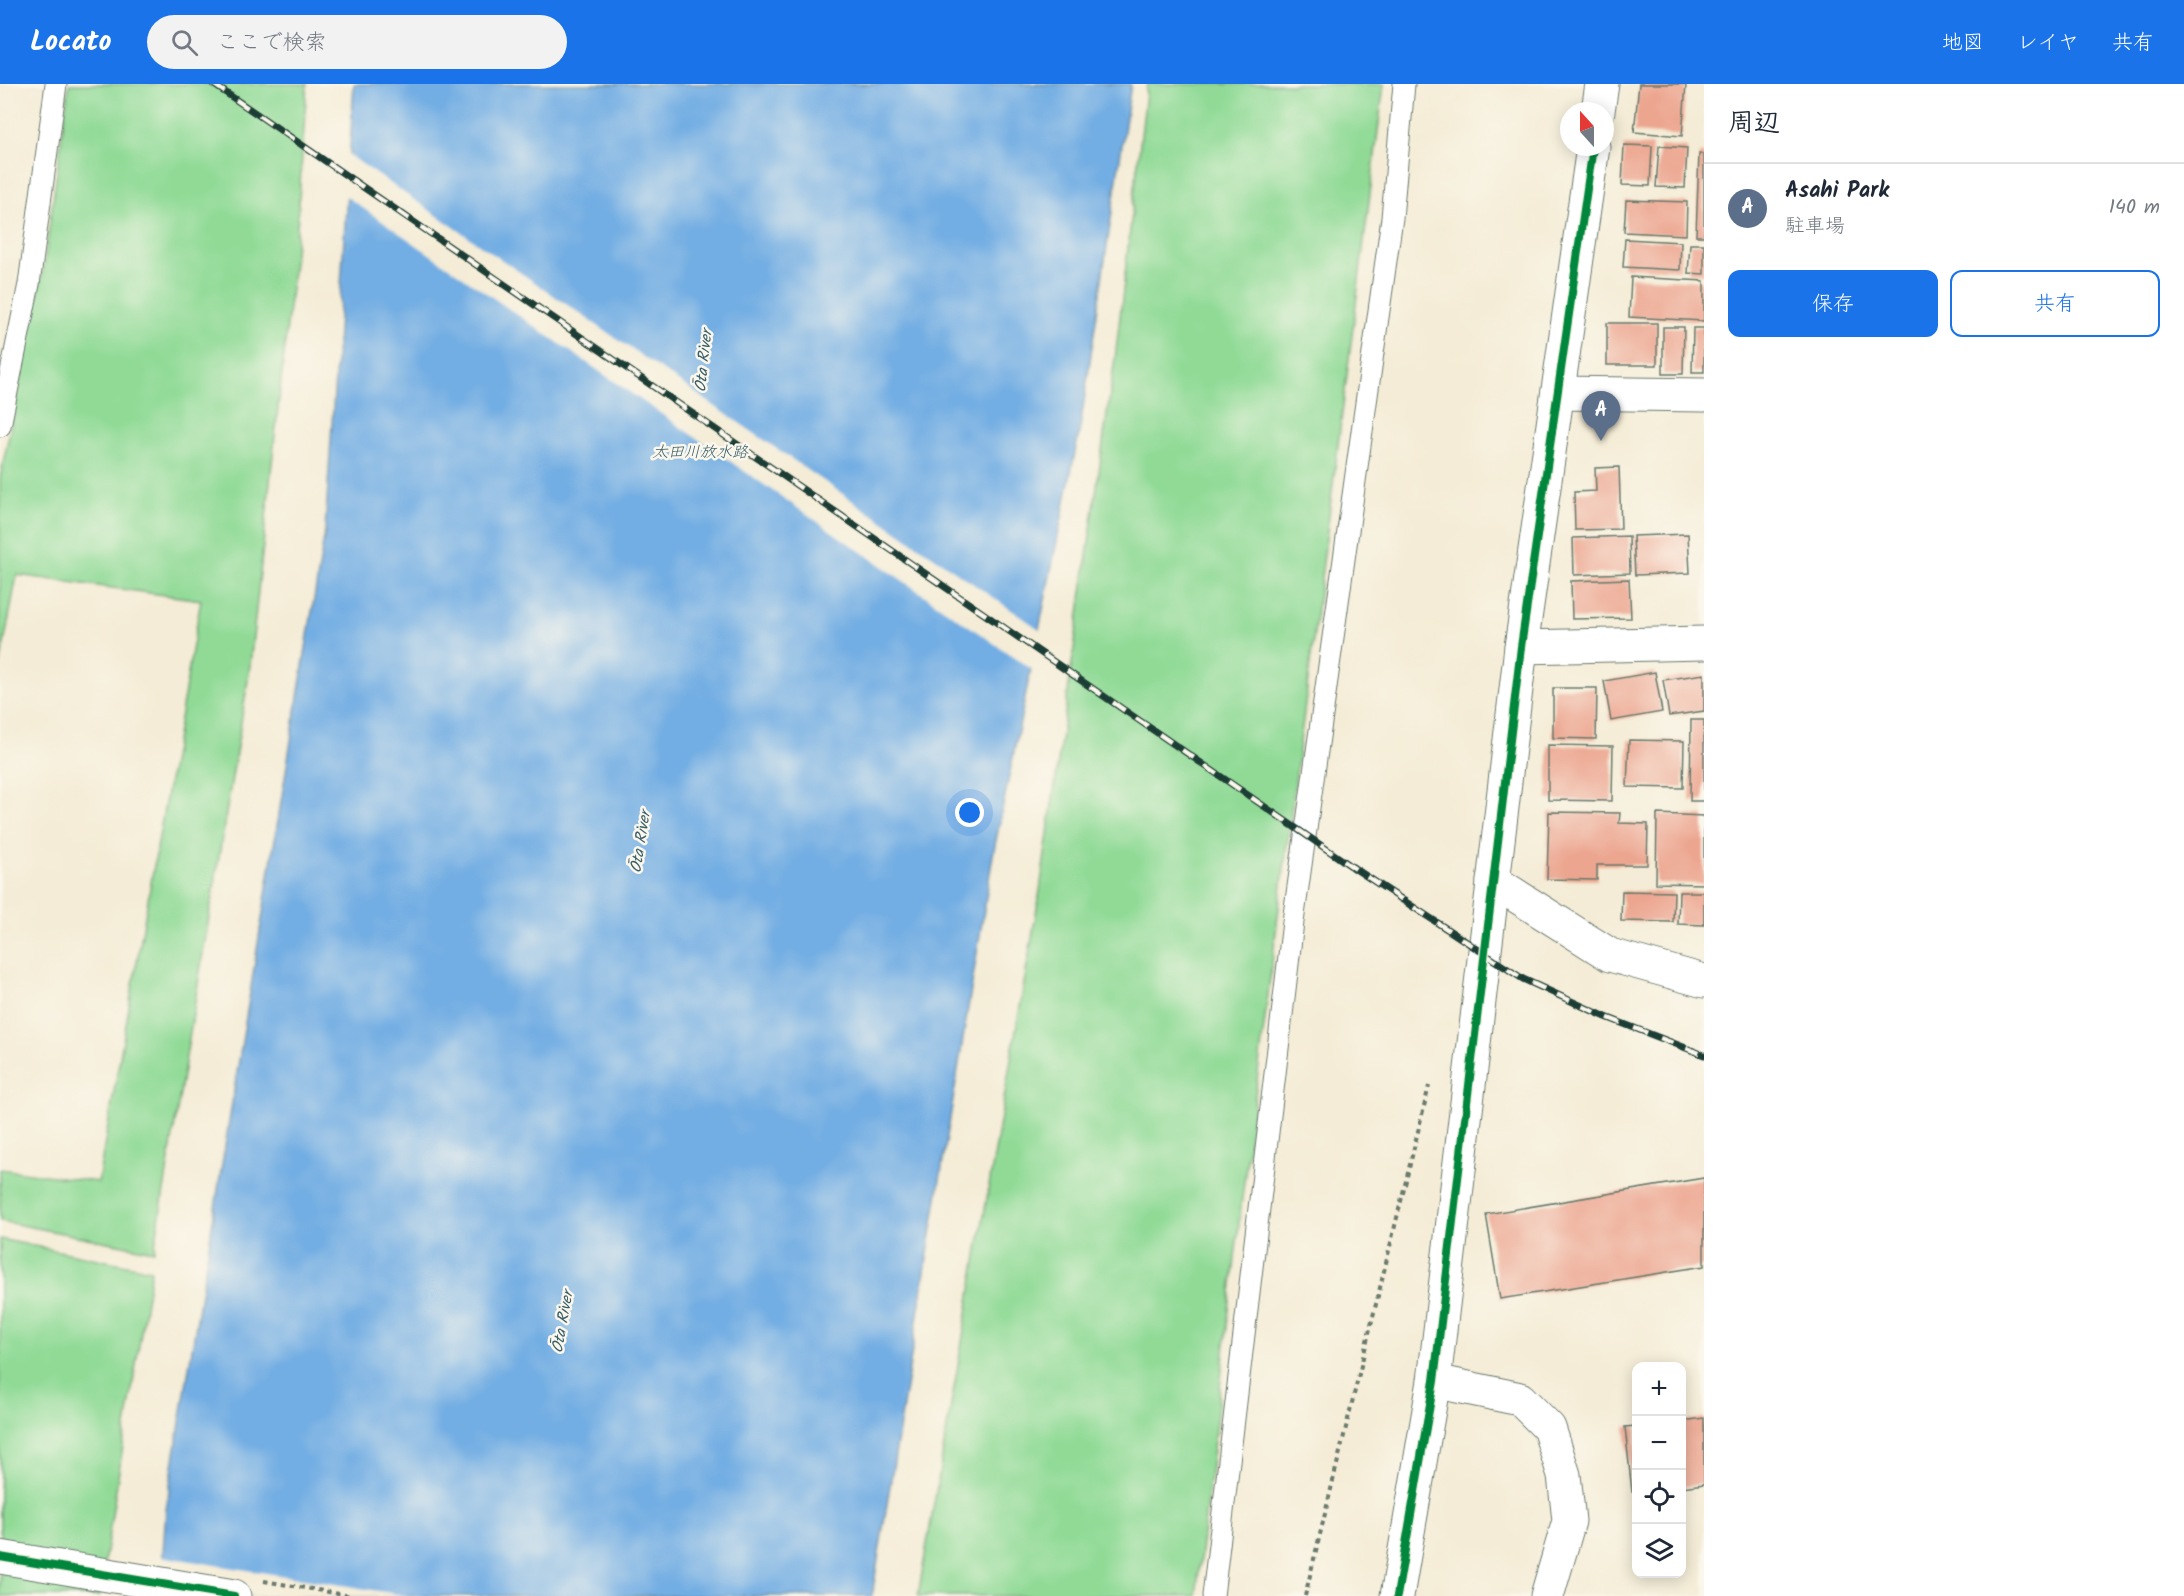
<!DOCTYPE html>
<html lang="ja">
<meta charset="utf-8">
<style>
:root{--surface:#fff;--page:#f2f2f3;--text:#1f2937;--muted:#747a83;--line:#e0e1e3;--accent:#1a73e8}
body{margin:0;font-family:Kalam,"Klee One",sans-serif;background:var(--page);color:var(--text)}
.controls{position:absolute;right:18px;bottom:18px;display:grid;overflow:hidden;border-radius:12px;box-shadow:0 3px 15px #0003}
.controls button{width:54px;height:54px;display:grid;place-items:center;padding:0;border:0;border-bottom:2px solid var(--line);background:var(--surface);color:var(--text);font:30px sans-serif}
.compass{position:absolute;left:1560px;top:18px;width:54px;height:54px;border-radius:50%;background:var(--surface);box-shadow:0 3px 15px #0003;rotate:339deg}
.you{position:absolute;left:970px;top:729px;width:21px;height:21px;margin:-15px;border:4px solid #fff;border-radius:50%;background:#1a73e8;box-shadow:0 0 0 9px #1a73e833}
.badge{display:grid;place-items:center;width:39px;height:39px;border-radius:50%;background:var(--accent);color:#fff;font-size:20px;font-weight:700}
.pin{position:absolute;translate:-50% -50px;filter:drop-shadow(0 2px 3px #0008)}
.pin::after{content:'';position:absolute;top:32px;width:21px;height:18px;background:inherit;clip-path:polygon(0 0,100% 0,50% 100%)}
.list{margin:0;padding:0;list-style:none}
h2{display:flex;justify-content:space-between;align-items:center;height:78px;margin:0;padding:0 24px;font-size:26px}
h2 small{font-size:20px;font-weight:400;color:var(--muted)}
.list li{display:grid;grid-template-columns:39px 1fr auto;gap:18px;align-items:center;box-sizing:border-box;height:90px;padding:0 24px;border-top:2px solid var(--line)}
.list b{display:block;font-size:22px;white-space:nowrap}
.list p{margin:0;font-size:20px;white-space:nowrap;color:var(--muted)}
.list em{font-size:20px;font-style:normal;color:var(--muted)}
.actions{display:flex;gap:12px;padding:18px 24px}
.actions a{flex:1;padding:14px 0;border:2px solid var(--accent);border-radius:12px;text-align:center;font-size:21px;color:var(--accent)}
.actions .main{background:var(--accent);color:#fff}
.icon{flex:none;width:33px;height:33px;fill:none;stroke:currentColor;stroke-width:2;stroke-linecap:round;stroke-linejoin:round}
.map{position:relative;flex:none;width:1704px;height:1512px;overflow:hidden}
header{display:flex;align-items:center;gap:36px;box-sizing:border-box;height:84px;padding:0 30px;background:var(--accent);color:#fff}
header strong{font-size:28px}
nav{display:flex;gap:33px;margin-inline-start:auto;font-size:21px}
.search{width:420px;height:54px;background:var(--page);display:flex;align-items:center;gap:15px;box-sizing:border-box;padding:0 21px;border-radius:33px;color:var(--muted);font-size:22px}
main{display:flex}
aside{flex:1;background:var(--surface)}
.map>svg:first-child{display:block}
.green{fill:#90da96;stroke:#588c65;stroke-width:1.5}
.water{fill:#72ade3;stroke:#48758c;stroke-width:1.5}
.pier{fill:#f4ecd6}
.building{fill:#eca58f}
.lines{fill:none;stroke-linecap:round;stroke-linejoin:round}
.service-casing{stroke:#6a7a6d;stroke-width:23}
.minor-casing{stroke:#6a7a6d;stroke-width:35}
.tertiary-casing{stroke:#6a7a6d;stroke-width:35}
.path{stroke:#6a7a6d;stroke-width:4;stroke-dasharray:4.5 4.5;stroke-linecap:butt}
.service{stroke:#fff;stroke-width:21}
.minor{stroke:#fff;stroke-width:33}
.tertiary{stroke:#fff;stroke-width:33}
.rail-casing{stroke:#1f3d34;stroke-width:7}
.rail{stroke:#fbf7ec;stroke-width:4.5;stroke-dasharray:14;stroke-linecap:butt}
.cycleway-casing{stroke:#fbf7ec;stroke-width:11}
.cycleway{stroke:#00873e;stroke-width:8}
.labels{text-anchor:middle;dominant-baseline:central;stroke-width:5;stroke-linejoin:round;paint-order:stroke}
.water-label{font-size:16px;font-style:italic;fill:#385f69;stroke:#fbf7ec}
</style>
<header>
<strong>Locato</strong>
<div class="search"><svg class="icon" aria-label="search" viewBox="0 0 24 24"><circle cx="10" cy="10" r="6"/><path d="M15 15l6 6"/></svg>ここで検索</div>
<nav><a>地図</a><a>レイヤ</a><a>共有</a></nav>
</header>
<main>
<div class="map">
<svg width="1704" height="1512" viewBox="0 0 1704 1512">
<rect width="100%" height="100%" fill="#fbf7ec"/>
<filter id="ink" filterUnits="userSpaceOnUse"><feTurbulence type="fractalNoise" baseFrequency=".0167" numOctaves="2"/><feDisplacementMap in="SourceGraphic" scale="12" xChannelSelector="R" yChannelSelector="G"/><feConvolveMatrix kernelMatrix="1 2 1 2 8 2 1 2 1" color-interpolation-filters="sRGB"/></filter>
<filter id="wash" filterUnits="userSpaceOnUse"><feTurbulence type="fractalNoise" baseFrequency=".008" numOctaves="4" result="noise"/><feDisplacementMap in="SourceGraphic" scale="24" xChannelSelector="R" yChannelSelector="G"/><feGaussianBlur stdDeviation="1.35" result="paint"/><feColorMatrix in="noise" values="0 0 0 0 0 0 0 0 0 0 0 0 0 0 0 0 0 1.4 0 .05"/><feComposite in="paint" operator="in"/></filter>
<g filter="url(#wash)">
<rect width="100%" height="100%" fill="#f4ecd6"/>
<g class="green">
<polygon points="69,0 307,0 296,159 249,590 154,1167 0,1137 0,1085 98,1098 201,516 17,491 0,581 0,394 44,181"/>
<polygon points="1147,0 1384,0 1241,1122 1196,1512 918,1512 1039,813 1116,267"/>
<polygon points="0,1155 151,1186 99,1512 0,1512"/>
</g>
<polygon class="water" points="354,0 1131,0 1080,344 993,771 872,1512 160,1512 166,1425 325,447"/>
<g class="pier">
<polygon points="346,69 1042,547 1034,587 344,111"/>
<polygon points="160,1472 409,1512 157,1512"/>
</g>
<g id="blocks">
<g class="building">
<polygon points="1639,0 1686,0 1682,52 1634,48"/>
<polygon points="1624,61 1652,62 1650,102 1622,101"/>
<polygon points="1659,62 1687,64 1685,104 1656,103"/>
<polygon points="1699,70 1704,70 1704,152 1696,152"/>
<polygon points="1626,116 1687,118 1686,151 1624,148"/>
<polygon points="1625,155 1681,158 1680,186 1623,183"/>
<polygon points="1690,160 1704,160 1704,190 1688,189"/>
<polygon points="1631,193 1704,197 1704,237 1629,233"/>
<rect x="1607" y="239" width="50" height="42"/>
<polygon points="1663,243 1684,243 1683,290 1663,290"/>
<polygon points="1693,244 1704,244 1704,288 1692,288"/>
<polygon points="1619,383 1621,445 1575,446 1574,408 1596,407 1595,384"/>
<polygon points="1688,450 1690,489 1635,491 1633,452"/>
<polygon points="1629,452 1630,489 1574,491 1573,454"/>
<polygon points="1629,495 1631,534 1572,535 1571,497"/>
<polygon points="1655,588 1662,628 1611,637 1604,597"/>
<polygon points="1704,590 1704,627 1669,632 1663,596"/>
<polygon points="1553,604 1597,604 1596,655 1553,654"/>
<polygon points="1691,636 1704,636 1704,717 1690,717"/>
<polygon points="1629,656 1684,657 1683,704 1627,703"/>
<polygon points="1548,661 1613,662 1612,717 1548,716"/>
<polygon points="1549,728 1620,729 1619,739 1648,740 1647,781 1597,781 1597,796 1547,795"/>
<polygon points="1657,730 1704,732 1704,800 1656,799"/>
<polygon points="1622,807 1674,808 1673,838 1621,837"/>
<polygon points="1679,808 1704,808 1704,841 1678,840"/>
<polygon points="1704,1094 1704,1182 1500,1215 1486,1130"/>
<polygon points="1704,1334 1704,1400 1682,1403 1682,1337"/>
<polygon points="1636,1342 1636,1408 1632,1408 1625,1343"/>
</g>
</g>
</g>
<g filter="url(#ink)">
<use href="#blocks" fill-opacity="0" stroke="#6a7a6d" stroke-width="1.5"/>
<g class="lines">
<defs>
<g id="service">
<polyline points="0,342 29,200 56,0"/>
<polyline points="1213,1512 1293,838 1392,134 1404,0"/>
</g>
<g id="minor">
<polyline points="1558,309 1704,311"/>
<polyline points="1521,563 1704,559"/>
<polyline points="1493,797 1610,871 1704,897"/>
<polyline points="0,1473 234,1512"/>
</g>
<g id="tertiary">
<polyline points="1598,27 1602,0"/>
<polyline points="1434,1297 1520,1315 1549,1344 1564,1391 1569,1437 1547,1512"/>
<polyline points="1397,1512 1434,1297 1521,563 1593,63"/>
</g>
</defs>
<use href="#service" class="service-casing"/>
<use href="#minor" class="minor-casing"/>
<use href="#tertiary" class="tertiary-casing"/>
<g class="path">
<polyline points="264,1497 352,1512"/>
<polyline points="1305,1512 1429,1002"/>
</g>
<use href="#service" class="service"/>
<use href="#minor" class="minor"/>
<use href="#tertiary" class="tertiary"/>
<defs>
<polyline id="rail" points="213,0 1354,784 1523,895 1606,933 1704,971"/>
</defs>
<use href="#rail" class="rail-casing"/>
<use href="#rail" class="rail"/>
<defs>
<g id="cycleway">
<polyline points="0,1473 234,1512"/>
<polyline points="1397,1512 1434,1297 1521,563 1593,63"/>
</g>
</defs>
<use href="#cycleway" class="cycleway-casing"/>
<use href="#cycleway" class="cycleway"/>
</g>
</g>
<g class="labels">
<g class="water-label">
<text transform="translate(704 277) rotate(-84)">Ōta River</text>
<text x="700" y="368">太田川放水路</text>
<text transform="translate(641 758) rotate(-81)">Ōta River</text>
<text transform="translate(563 1238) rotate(-80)">Ōta River</text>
</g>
</g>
</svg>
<div class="controls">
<button>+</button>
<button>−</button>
<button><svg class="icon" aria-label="locate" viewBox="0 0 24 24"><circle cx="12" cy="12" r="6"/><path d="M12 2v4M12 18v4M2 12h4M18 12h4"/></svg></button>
<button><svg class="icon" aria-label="layers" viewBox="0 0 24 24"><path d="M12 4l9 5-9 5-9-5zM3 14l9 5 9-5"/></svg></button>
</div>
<svg class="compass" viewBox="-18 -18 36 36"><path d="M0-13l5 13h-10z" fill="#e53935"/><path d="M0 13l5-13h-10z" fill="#747a83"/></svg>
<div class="you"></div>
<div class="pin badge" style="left:1601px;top:357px;background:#5c6f8a">A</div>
</div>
<aside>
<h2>周辺<small></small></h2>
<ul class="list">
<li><span class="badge" style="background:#5c6f8a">A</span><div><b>Asahi Park</b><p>駐車場</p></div><em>140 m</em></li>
</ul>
<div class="actions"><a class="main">保存</a><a>共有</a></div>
</aside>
</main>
